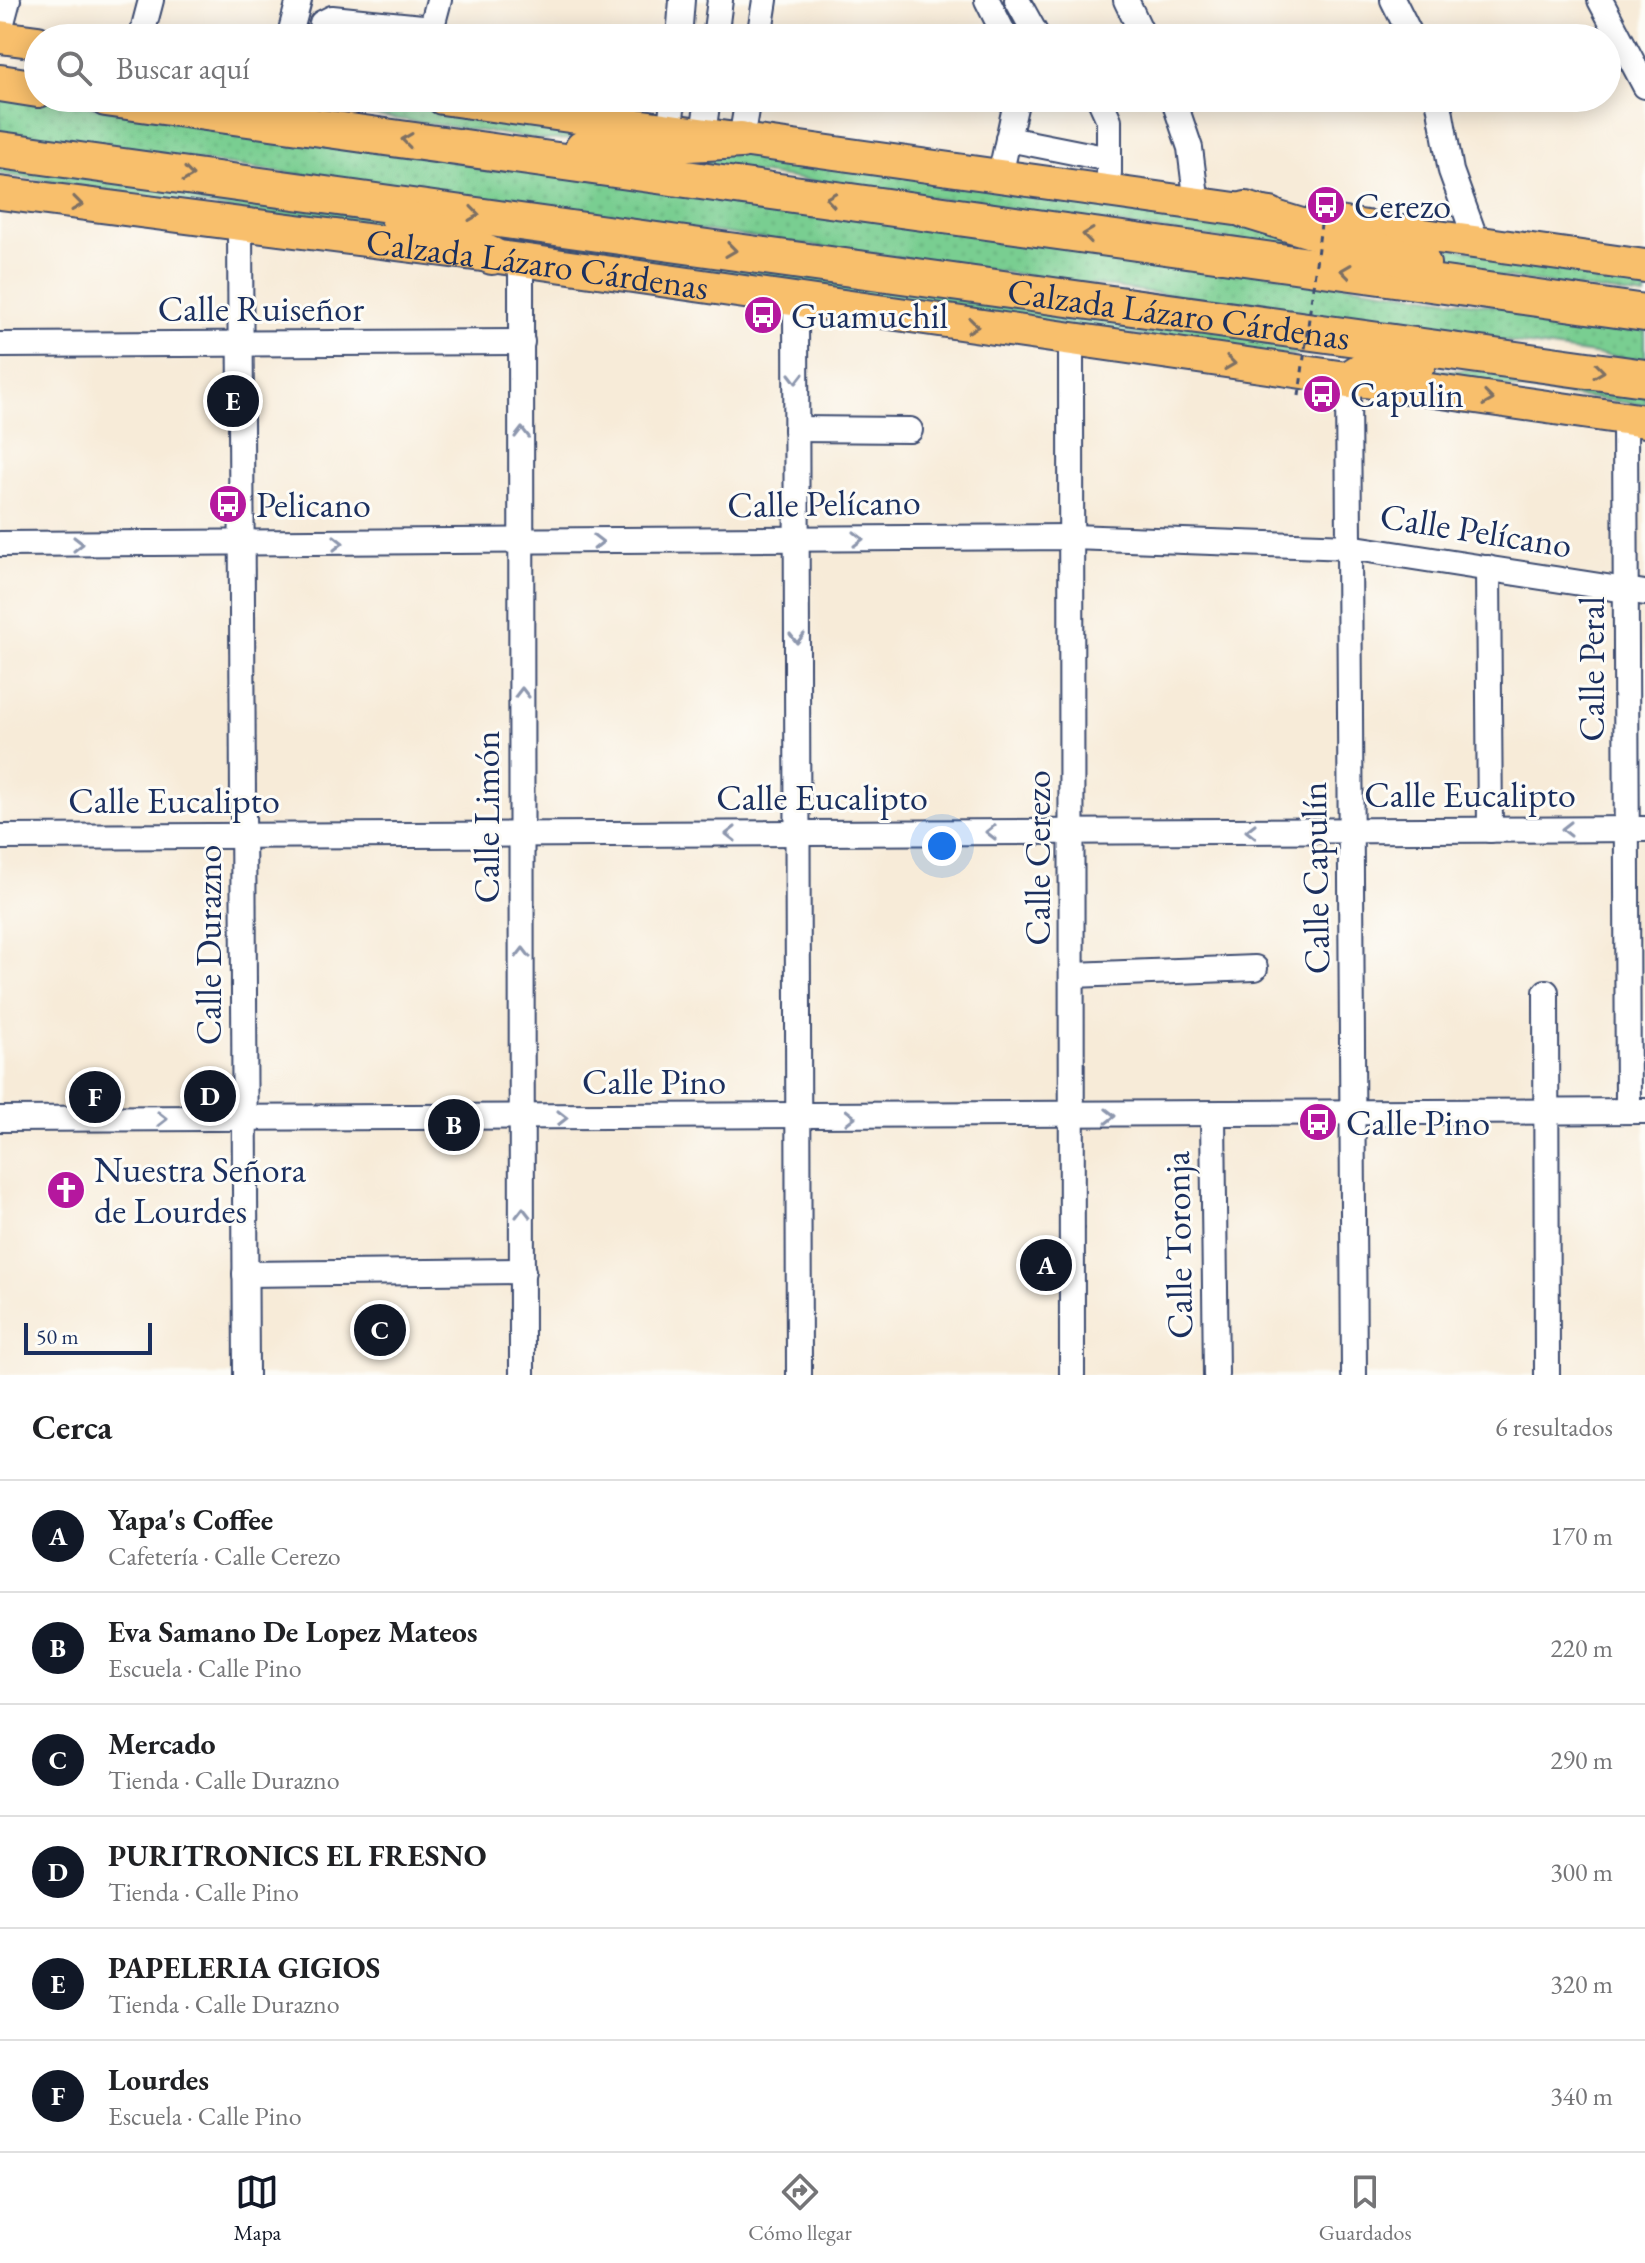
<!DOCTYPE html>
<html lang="es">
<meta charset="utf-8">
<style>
:root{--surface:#fff;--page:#f2f2f2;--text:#202124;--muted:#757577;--line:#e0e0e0;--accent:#111827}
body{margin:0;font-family:"EB Garamond",serif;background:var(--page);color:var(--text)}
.scale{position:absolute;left:24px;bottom:20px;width:128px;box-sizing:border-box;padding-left:8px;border:4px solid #1b2f5e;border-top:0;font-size:22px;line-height:28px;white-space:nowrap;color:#1b2f5e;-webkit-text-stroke:6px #fdfcf7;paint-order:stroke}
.you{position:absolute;left:942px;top:846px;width:28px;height:28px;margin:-20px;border:6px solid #fff;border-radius:50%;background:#1a73e8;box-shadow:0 0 0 12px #1a73e833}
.badge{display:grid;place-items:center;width:52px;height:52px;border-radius:50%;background:var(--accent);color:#fff;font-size:26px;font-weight:700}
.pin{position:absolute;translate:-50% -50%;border:4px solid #fff;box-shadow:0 2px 8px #0006}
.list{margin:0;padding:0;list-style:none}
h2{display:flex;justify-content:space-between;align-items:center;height:104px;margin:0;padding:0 32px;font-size:34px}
h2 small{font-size:26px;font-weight:400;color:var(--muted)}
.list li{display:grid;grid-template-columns:52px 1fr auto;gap:24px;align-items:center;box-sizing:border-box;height:112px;padding:0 32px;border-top:2px solid var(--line)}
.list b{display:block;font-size:30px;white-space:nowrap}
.list p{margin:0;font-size:26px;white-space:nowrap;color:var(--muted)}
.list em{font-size:26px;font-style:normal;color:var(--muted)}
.icon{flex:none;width:44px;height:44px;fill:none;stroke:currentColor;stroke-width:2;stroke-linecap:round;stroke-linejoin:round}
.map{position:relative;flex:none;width:1645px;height:1375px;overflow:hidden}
.search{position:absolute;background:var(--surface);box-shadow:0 4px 20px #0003;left:24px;right:24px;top:24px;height:88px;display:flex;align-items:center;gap:20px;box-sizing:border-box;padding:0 28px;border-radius:44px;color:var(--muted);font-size:30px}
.sheet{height:776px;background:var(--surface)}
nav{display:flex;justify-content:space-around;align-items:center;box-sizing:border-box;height:112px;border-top:2px solid var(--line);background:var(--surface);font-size:22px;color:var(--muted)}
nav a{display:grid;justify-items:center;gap:4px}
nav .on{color:var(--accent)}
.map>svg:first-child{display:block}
.grass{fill:url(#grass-dots);stroke:#4a7e78;stroke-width:2}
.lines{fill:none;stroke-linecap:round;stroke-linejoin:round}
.minor-casing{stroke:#3c4b70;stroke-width:28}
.major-casing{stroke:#3c4b70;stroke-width:36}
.highway-casing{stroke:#3c4b70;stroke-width:40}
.minor{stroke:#fff;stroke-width:24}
.major{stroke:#f8bf6c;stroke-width:32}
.highway{stroke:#f8bf6c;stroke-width:36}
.path-bridge{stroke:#3c4b70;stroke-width:3;stroke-dasharray:6 6;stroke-linecap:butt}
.oneway{stroke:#7e7064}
.oneway2{stroke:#8d97ae}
.labels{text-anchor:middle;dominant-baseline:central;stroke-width:6;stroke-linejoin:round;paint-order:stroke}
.poi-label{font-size:36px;fill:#1b2f5e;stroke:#fdfcf7;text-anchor:start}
.street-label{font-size:36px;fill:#1b2f5e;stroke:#fdfcf7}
</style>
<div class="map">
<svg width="1645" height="1375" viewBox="0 0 1645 1375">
<defs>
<pattern id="grass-dots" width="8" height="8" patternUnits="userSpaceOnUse" patternTransform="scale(2)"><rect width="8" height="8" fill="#79ce91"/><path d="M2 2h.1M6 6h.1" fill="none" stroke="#68b17f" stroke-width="1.8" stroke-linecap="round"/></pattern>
</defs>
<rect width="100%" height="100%" fill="#fdfcf7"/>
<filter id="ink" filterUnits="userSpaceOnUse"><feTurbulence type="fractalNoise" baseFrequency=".0125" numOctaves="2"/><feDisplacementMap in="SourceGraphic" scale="16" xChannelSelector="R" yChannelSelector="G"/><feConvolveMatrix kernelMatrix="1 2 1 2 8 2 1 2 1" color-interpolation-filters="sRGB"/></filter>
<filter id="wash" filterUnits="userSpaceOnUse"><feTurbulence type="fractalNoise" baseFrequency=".006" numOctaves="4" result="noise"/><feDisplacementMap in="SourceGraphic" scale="32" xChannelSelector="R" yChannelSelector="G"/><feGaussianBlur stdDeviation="1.8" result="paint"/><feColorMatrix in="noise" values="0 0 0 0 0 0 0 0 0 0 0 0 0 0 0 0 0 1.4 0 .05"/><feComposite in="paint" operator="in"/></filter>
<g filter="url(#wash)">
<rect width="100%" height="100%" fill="#f7ebd8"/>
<g class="grass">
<polygon points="0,94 1645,327 1645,361 0,133"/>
<polygon points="249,98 390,98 668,136 544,140"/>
<polygon points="743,147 1246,218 1384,262 608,152"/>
<polygon points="0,157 349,202 434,241 0,174"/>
<polygon points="416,211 1436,354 1278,355 496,248"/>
<polygon points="1350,234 1645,274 1645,297 1487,275"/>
<polygon points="1372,370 1531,370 1645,387 1645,405"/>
</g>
</g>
<g filter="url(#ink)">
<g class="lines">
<defs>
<g id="minor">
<polyline points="987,0 1006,38"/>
<polyline points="1017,0 1038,38"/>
<polyline points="1126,0 1144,38"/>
<polyline points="1393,0 1412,38"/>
<polyline points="1600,0 1645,86"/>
<polyline points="0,30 8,0"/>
<polyline points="141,38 151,0"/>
<polyline points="289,38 299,0"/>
<polyline points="319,38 322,23 332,18 432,28"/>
<polyline points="429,38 439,0"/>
<polyline points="679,38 682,0"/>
<polyline points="715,38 720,0"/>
<polyline points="759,38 765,0"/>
<polyline points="1099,98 1109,120 1109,173"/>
<polyline points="1173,98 1190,148 1197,204"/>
<polyline points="1438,98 1451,171 1477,243"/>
<polyline points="670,130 673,98"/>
<polyline points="703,134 708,98"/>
<polyline points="1008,139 1109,159"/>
<polyline points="741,140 748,98"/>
<polyline points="1000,176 1017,98"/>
<polyline points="240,226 246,1375"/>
<polyline points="521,260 522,1375"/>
<polyline points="796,300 799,1375"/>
<polyline points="1071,340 1072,1375"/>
<polyline points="0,345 522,342"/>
<polyline points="1348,380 1354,1375"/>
<polyline points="1625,418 1628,1111"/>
<polyline points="796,429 910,430"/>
<polyline points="0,544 1072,537 1349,547 1645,593"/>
<polyline points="1488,568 1490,830"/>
<polyline points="0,837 1645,829"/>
<polyline points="1073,975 1255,968"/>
<polyline points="1546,992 1547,1375"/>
<polyline points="1213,1115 1216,1375"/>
<polyline points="0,1119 1645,1111"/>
<polyline points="245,1274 523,1271"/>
</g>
<g id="major">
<polyline points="0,37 38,42"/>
<polyline points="442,98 1271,214"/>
<path id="s1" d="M0,193L521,260L1645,421"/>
<polyline points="1317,220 1645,266"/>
</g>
<g id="highway">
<polyline points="0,83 38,89"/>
<polyline points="106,98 1645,313"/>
<polyline points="583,149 741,140"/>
<path id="s2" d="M0,150L1645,378"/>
<polyline points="1246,210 1422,264"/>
<polyline points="398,215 492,256"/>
<polyline points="1348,380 1373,364 1418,362"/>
</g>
</defs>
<use href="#minor" class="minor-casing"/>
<use href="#major" class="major-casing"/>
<use href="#highway" class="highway-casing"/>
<use href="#minor" class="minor"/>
<use href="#major" class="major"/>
<use href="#highway" class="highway"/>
<polyline class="path-bridge" points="1299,396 1324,201"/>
</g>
<defs><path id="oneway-chevron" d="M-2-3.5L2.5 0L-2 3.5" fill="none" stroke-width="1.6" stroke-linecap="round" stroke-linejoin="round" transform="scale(2)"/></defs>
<g class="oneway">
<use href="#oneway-chevron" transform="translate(407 140) rotate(-172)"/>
<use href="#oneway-chevron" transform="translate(188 175) rotate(8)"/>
<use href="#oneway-chevron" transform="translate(831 199) rotate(-172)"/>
<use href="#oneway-chevron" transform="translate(77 204) rotate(8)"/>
<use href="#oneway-chevron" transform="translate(474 214) rotate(8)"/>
<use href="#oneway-chevron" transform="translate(1088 235) rotate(-172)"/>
<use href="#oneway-chevron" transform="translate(731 250) rotate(8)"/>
<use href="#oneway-chevron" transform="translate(1346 271) rotate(-172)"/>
<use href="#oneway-chevron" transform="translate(973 326) rotate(8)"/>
<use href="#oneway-chevron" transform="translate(1230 363) rotate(8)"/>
<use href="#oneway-chevron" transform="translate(1599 371) rotate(8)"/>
<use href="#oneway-chevron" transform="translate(1488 399) rotate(8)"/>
</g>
<g class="oneway2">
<use href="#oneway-chevron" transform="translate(796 378) rotate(90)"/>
<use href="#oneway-chevron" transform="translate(522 433) rotate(-90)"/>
<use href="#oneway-chevron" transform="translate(858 539)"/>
<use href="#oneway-chevron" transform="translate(598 542) rotate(-1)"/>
<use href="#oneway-chevron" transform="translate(338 543)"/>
<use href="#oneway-chevron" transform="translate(78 544)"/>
<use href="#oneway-chevron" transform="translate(797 638) rotate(90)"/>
<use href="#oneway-chevron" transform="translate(522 693) rotate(-90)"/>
<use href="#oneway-chevron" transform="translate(1567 829) rotate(180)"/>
<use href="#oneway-chevron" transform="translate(1251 831) rotate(180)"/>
<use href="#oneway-chevron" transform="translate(991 832) rotate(180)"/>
<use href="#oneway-chevron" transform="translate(731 834) rotate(180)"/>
<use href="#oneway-chevron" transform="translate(523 953) rotate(-90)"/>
<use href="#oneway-chevron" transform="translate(1110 1116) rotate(-1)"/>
<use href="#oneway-chevron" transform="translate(850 1117)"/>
<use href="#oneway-chevron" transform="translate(562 1118)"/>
<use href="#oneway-chevron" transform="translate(162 1119)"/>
<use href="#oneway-chevron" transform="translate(523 1213) rotate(-90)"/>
</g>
</g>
<defs>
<symbol id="bus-disc" viewBox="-11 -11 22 22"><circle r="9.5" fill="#b5179e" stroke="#fdfcf7"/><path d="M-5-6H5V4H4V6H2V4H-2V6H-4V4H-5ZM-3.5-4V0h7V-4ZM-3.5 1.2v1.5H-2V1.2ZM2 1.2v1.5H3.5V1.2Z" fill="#fff"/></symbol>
<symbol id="church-disc" viewBox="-11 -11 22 22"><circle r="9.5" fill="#b5179e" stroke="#fdfcf7"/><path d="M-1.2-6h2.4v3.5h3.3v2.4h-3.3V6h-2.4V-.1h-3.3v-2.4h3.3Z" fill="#fff"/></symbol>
</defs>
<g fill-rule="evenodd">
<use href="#bus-disc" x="1304" y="183" width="44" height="44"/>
<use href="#bus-disc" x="741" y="293" width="44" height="44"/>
<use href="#bus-disc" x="1300" y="372" width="44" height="44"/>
<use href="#bus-disc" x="206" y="482" width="44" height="44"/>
<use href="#bus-disc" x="1296" y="1100" width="44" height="44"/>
<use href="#church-disc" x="44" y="1168" width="44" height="44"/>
</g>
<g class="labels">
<g class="poi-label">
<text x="1354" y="205">Cerezo</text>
<text x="791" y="315">Guamuchil</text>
<text x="1350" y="394">Capulin</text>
<text x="256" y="504">Pelicano</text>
<text x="1346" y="1122">Calle Pino</text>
<text x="94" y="1169">Nuestra Señora<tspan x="94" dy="41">de Lourdes</tspan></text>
</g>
<g class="street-label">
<text stroke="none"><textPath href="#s1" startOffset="542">Calzada Lázaro Cárdenas</textPath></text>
<text x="261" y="308">Calle Ruiseñor</text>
<text stroke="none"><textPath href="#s2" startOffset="1190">Calzada Lázaro Cárdenas</textPath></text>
<text transform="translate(824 503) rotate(-1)">Calle Pelícano</text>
<text transform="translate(1476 530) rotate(9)">Calle Pelícano</text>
<text transform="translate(1591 669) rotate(-90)">Calle Peral</text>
<text x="1470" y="794">Calle Eucalipto</text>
<text x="822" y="797">Calle Eucalipto</text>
<text x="174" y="800">Calle Eucalipto</text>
<text transform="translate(486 817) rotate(-90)">Calle Limón</text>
<text transform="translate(1037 858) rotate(-90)">Calle Cerezo</text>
<text transform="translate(1315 878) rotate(-91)">Calle Capulín</text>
<text transform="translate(208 945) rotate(-90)">Calle Durazno</text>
<text x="654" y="1081">Calle Pino</text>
<text transform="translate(1178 1245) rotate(-91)">Calle Toronja</text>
</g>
</g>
</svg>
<div class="scale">50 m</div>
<div class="you"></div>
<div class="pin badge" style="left:1046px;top:1265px">A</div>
<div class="pin badge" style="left:454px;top:1125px">B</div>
<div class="pin badge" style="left:380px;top:1330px">C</div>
<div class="pin badge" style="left:210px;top:1096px">D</div>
<div class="pin badge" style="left:233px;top:401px">E</div>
<div class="pin badge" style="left:95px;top:1097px">F</div>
<div class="search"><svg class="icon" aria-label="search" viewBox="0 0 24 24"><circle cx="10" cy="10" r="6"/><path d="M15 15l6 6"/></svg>Buscar aquí</div>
</div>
<section class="sheet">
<h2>Cerca<small>6 resultados</small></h2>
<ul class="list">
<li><span class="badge">A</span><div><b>Yapa's Coffee</b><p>Cafetería · Calle Cerezo</p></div><em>170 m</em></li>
<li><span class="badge">B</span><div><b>Eva Samano De Lopez Mateos</b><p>Escuela · Calle Pino</p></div><em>220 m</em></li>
<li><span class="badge">C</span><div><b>Mercado</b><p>Tienda · Calle Durazno</p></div><em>290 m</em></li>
<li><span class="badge">D</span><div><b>PURITRONICS EL FRESNO</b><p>Tienda · Calle Pino</p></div><em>300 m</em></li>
<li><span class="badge">E</span><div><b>PAPELERIA GIGIOS</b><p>Tienda · Calle Durazno</p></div><em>320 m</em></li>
<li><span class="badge">F</span><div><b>Lourdes</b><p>Escuela · Calle Pino</p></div><em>340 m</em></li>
</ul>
</section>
<nav>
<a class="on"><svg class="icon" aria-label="map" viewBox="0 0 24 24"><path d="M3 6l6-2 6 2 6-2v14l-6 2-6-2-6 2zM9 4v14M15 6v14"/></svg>Mapa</a>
<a><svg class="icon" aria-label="directions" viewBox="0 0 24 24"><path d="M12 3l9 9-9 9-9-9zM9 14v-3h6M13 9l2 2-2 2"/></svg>Cómo llegar</a>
<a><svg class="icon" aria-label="saved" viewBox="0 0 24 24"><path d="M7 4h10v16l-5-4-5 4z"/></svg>Guardados</a>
</nav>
